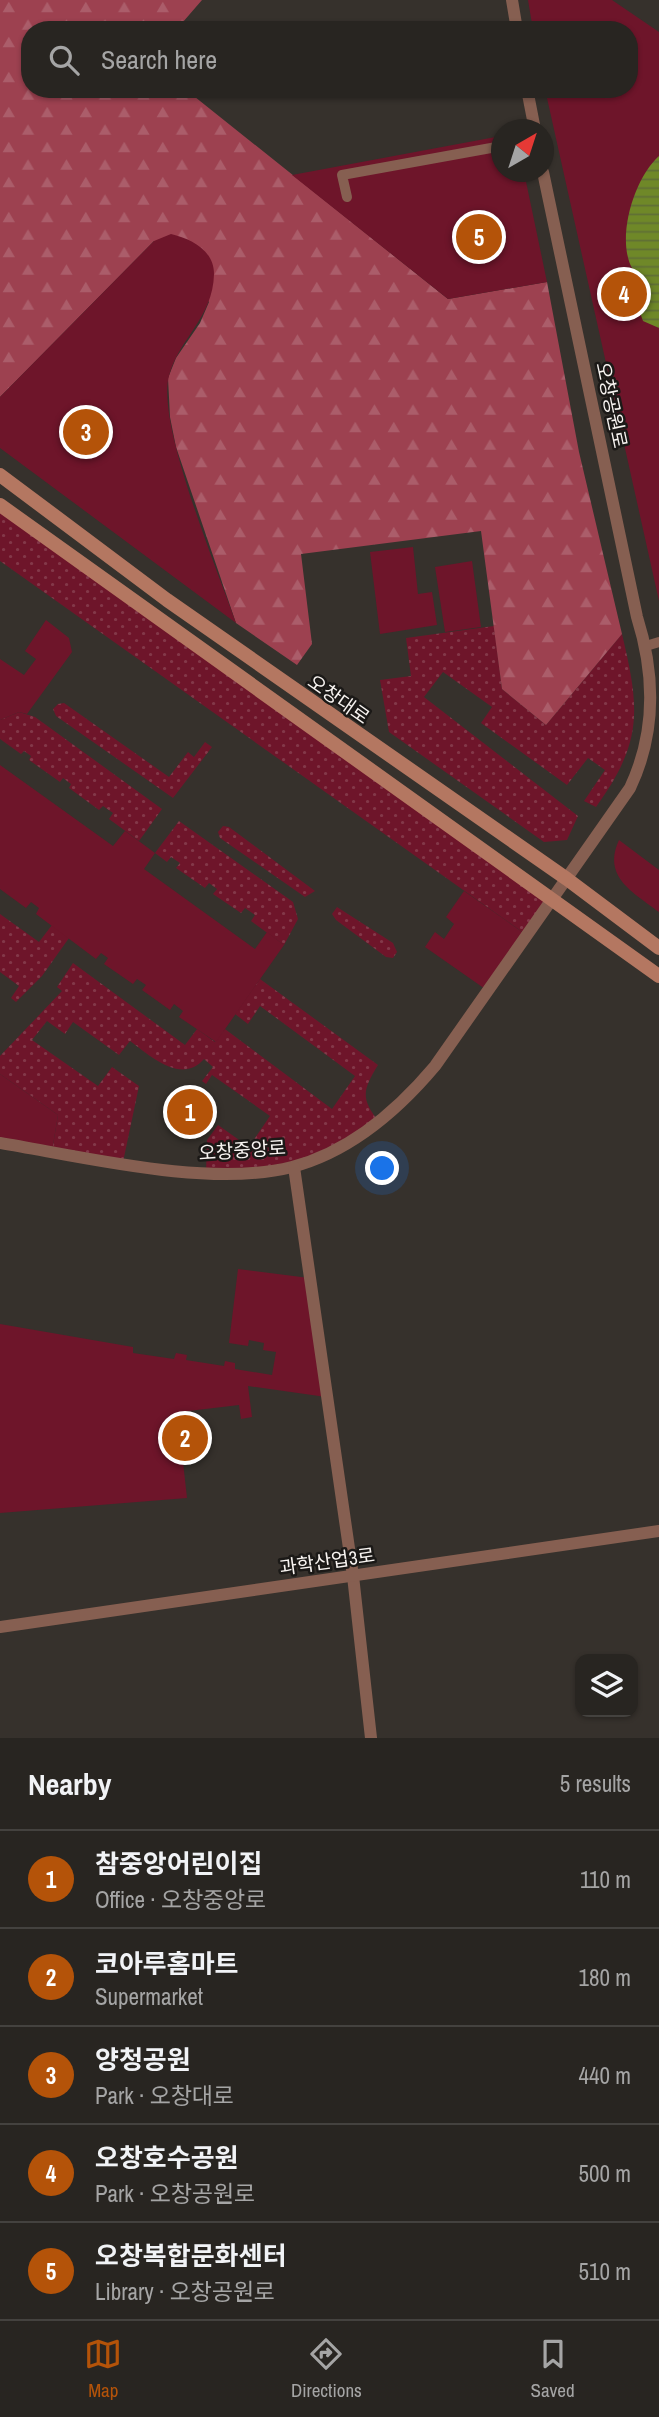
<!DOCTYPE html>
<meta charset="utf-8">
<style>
:root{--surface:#282521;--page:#34312e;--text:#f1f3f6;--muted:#a5a5a5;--line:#44423f;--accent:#b45309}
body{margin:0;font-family:"Archivo Narrow","Noto Sans KR",sans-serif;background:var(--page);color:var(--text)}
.controls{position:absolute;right:21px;bottom:21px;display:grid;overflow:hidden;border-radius:14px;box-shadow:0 2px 5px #0004}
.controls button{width:63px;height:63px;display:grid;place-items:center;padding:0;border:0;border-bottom:2px solid var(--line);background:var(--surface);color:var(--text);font:35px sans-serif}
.compass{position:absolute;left:491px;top:119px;width:63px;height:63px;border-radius:50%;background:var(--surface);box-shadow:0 2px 5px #0004;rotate:39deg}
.you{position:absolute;left:383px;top:1169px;width:24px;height:24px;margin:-18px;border:5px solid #fff;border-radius:50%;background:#1a73e8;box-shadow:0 0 0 10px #1a73e833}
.badge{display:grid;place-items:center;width:46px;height:46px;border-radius:50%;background:var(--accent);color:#fff;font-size:23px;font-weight:700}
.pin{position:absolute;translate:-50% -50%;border:4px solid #fff;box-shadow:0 2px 7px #0006}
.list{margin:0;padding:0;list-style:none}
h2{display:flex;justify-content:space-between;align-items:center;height:91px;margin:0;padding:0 28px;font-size:30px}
h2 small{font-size:23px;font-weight:400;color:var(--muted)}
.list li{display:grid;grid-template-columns:46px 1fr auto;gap:21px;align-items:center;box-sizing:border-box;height:98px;padding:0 28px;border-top:2px solid var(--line)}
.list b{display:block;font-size:26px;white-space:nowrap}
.list p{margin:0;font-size:23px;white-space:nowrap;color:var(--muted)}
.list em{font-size:23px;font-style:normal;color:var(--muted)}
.icon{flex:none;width:38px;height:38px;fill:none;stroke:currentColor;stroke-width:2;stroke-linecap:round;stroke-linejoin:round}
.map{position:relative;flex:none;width:659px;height:1738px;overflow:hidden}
.search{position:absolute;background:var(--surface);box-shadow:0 2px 5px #0004;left:21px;right:21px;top:21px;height:77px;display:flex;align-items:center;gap:18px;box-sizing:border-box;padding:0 24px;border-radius:28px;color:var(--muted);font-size:26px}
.sheet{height:581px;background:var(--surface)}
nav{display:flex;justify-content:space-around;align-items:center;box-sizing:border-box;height:98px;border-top:2px solid var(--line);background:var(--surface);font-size:19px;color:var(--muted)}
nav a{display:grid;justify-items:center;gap:4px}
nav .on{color:var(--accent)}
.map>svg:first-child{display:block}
.grass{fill:url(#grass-dots)}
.forest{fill:url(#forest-firs)}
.park{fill:#6e152a}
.water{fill:url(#water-rules)}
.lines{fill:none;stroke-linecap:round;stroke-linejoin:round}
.minor{stroke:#865f51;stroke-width:10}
.tertiary{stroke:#865f51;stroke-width:12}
.secondary{stroke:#b47761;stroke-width:14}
.labels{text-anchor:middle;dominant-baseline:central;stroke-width:5;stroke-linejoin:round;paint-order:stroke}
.street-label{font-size:19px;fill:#f8f4f1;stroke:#1b1917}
</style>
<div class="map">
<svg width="659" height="1738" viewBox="0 0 659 1738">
<defs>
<pattern id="grass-dots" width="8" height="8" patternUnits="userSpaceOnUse" patternTransform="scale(1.75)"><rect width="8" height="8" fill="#6e152a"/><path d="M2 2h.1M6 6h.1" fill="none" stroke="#833849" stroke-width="1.8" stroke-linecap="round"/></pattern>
<pattern id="forest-firs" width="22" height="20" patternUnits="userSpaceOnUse" patternTransform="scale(1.75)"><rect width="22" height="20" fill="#9d4150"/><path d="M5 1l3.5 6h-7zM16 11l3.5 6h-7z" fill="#ab5d6a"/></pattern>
<pattern id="water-rules" width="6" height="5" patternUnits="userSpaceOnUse" patternTransform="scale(1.75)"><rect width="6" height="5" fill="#6f8828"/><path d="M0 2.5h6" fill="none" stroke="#606f35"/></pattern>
</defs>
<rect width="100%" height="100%" fill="#36312c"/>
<g class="grass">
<polygon points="0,505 553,899 528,936 0,561"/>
<path d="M494,626L502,689L546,725L622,634C640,709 643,742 596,807L584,801L605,770L588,758L567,785L481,723L492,707L443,672L424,697L578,816L567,840L544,842L389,732L380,680L411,676L406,638Z"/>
<polygon points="64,703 169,777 188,752 194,757 205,742 212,747 173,798 56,716 53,709 58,704"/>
<polygon points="19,712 35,717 162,809 139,841 109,819 113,813 103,806 99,810 69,788 71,784 63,778 60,782 29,760 31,756 24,751 21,754 0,739 0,720"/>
<polygon points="179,821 293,902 298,919 284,945 251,921 255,915 245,908 241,913 213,894 217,889 209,883 205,888 176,868 180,863 171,857 167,862 155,853"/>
<polygon points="223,826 229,827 315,891 305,897 220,838 218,832"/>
<polygon points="337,907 393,943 397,952 393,958 386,957 336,920 332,914"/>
<polygon points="0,914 39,942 52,925 69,938 42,976 16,1002 11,998 19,986 0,972"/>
<path d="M73,963L185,1045L197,1029L215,1042L225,1029L332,1109L355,1076L260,1006L248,1024L235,1014L260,979L378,1065C363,1090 360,1098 379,1122L294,1167L206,1174L207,1140L218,1125L249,1147L270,1116L212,1075L206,1084L202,1081L213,1067L204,1059C182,1085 150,1056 130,1041L119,1055L73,1022L65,1034L47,1021L32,1040L98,1086L112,1067L139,1086L123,1162L52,1151L58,1115L0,1074V1056L62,991L57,987Z"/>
</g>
<polygon class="forest" points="0,0 202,0 176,30 30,30 30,89 185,89 448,299 547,282 579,452 622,634 546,725 502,689 481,531 301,554 312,644 297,665 236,623 176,447 170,417 168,378 176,358 200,323 209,302 154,241 0,397"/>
<g class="park">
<polygon points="528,0 612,0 659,32 659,601 545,89 629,89 629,30 533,30"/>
<polygon points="501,136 502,172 524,172 547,282 448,299 292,175"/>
<path d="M171,234C191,239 214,250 214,274C213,318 179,338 169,376C156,423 218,571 236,623L0,448V397L154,241Z"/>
<polygon points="413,547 418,594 432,592 437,625 380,634 370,552"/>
<polygon points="472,561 481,627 445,632 435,567"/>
<polygon points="46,620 69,638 72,652 27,714 19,712 0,720 0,659 24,675 36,659 25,651"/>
<polygon points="0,765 113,846 125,831 155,853 144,869 255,949 267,932 284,945 216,1042 179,1017 183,1011 174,1004 170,1010 142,990 146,985 137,979 133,984 104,964 108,958 101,953 96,959 36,914 39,908 31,902 26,908 0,889"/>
<path d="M619,840L659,870V912C633,892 602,877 619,840Z"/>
<polygon points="464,891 528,936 488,991 425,947 435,932 444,939 454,924 446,917"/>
<polygon points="0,1074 58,1115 52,1151 0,1143"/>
<polygon points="238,1269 309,1278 326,1397 248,1386 252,1417 241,1419 239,1405 180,1412 179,1426 187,1498 0,1513 0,1324 133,1347 133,1353 174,1359 176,1353 187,1355 186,1360 224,1366 225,1361 235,1363 235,1369 272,1375 276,1352 263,1350 264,1343 249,1340 248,1346 229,1343"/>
</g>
<path class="water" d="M659,156V328L643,321L634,296L636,286L628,280L633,270C615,240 634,178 659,156Z"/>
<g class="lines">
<g class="minor">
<polyline points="377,30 400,26"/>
<polyline points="347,197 342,175 502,146"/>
<polyline points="646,646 659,642"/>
</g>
<g class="tertiary">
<polyline points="512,0 517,30"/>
<polyline points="527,89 535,130"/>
<path d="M0,1143C84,1157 210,1188 292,1167C349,1152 398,1110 435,1066L630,788C656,733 655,674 637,617L543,172"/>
<polyline points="294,1167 353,1576 371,1738"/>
<polyline points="0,1627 659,1531"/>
</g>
<g class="secondary">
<polyline points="0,475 167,600 567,879 659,948"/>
<polyline points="0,505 659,976"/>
</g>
</g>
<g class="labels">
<g class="street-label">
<text transform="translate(612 405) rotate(78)">오창공원로</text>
<text transform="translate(339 699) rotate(35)">오창대로</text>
<text transform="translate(242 1150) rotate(-4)">오창중앙로</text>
<text transform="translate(327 1561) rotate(-8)">과학산업3로</text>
</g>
</g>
</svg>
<div class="controls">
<button><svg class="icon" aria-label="layers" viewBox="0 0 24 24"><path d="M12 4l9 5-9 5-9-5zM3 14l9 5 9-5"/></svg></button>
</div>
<svg class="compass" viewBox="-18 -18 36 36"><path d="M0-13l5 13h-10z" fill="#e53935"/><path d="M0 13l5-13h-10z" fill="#a5a5a5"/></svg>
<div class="you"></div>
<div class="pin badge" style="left:190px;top:1112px">1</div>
<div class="pin badge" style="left:185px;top:1438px">2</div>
<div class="pin badge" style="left:86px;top:432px">3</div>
<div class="pin badge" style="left:624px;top:294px">4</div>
<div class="pin badge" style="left:479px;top:237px">5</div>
<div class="search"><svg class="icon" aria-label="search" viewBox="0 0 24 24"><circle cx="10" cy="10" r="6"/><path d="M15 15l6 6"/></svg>Search here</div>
</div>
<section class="sheet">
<h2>Nearby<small>5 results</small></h2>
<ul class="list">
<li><span class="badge">1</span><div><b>참중앙어린이집</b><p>Office · 오창중앙로</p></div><em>110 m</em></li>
<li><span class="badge">2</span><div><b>코아루홈마트</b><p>Supermarket</p></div><em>180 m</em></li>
<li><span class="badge">3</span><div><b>양청공원</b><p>Park · 오창대로</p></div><em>440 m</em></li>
<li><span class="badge">4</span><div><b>오창호수공원</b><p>Park · 오창공원로</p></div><em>500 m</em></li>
<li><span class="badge">5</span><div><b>오창복합문화센터</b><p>Library · 오창공원로</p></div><em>510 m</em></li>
</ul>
</section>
<nav>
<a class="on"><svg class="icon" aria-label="map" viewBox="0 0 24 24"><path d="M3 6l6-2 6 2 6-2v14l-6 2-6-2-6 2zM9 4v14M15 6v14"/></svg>Map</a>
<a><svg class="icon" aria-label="directions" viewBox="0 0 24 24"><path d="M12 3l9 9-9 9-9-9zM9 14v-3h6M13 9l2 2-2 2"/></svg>Directions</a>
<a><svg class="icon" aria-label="saved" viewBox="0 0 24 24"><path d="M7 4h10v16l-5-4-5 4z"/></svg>Saved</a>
</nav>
